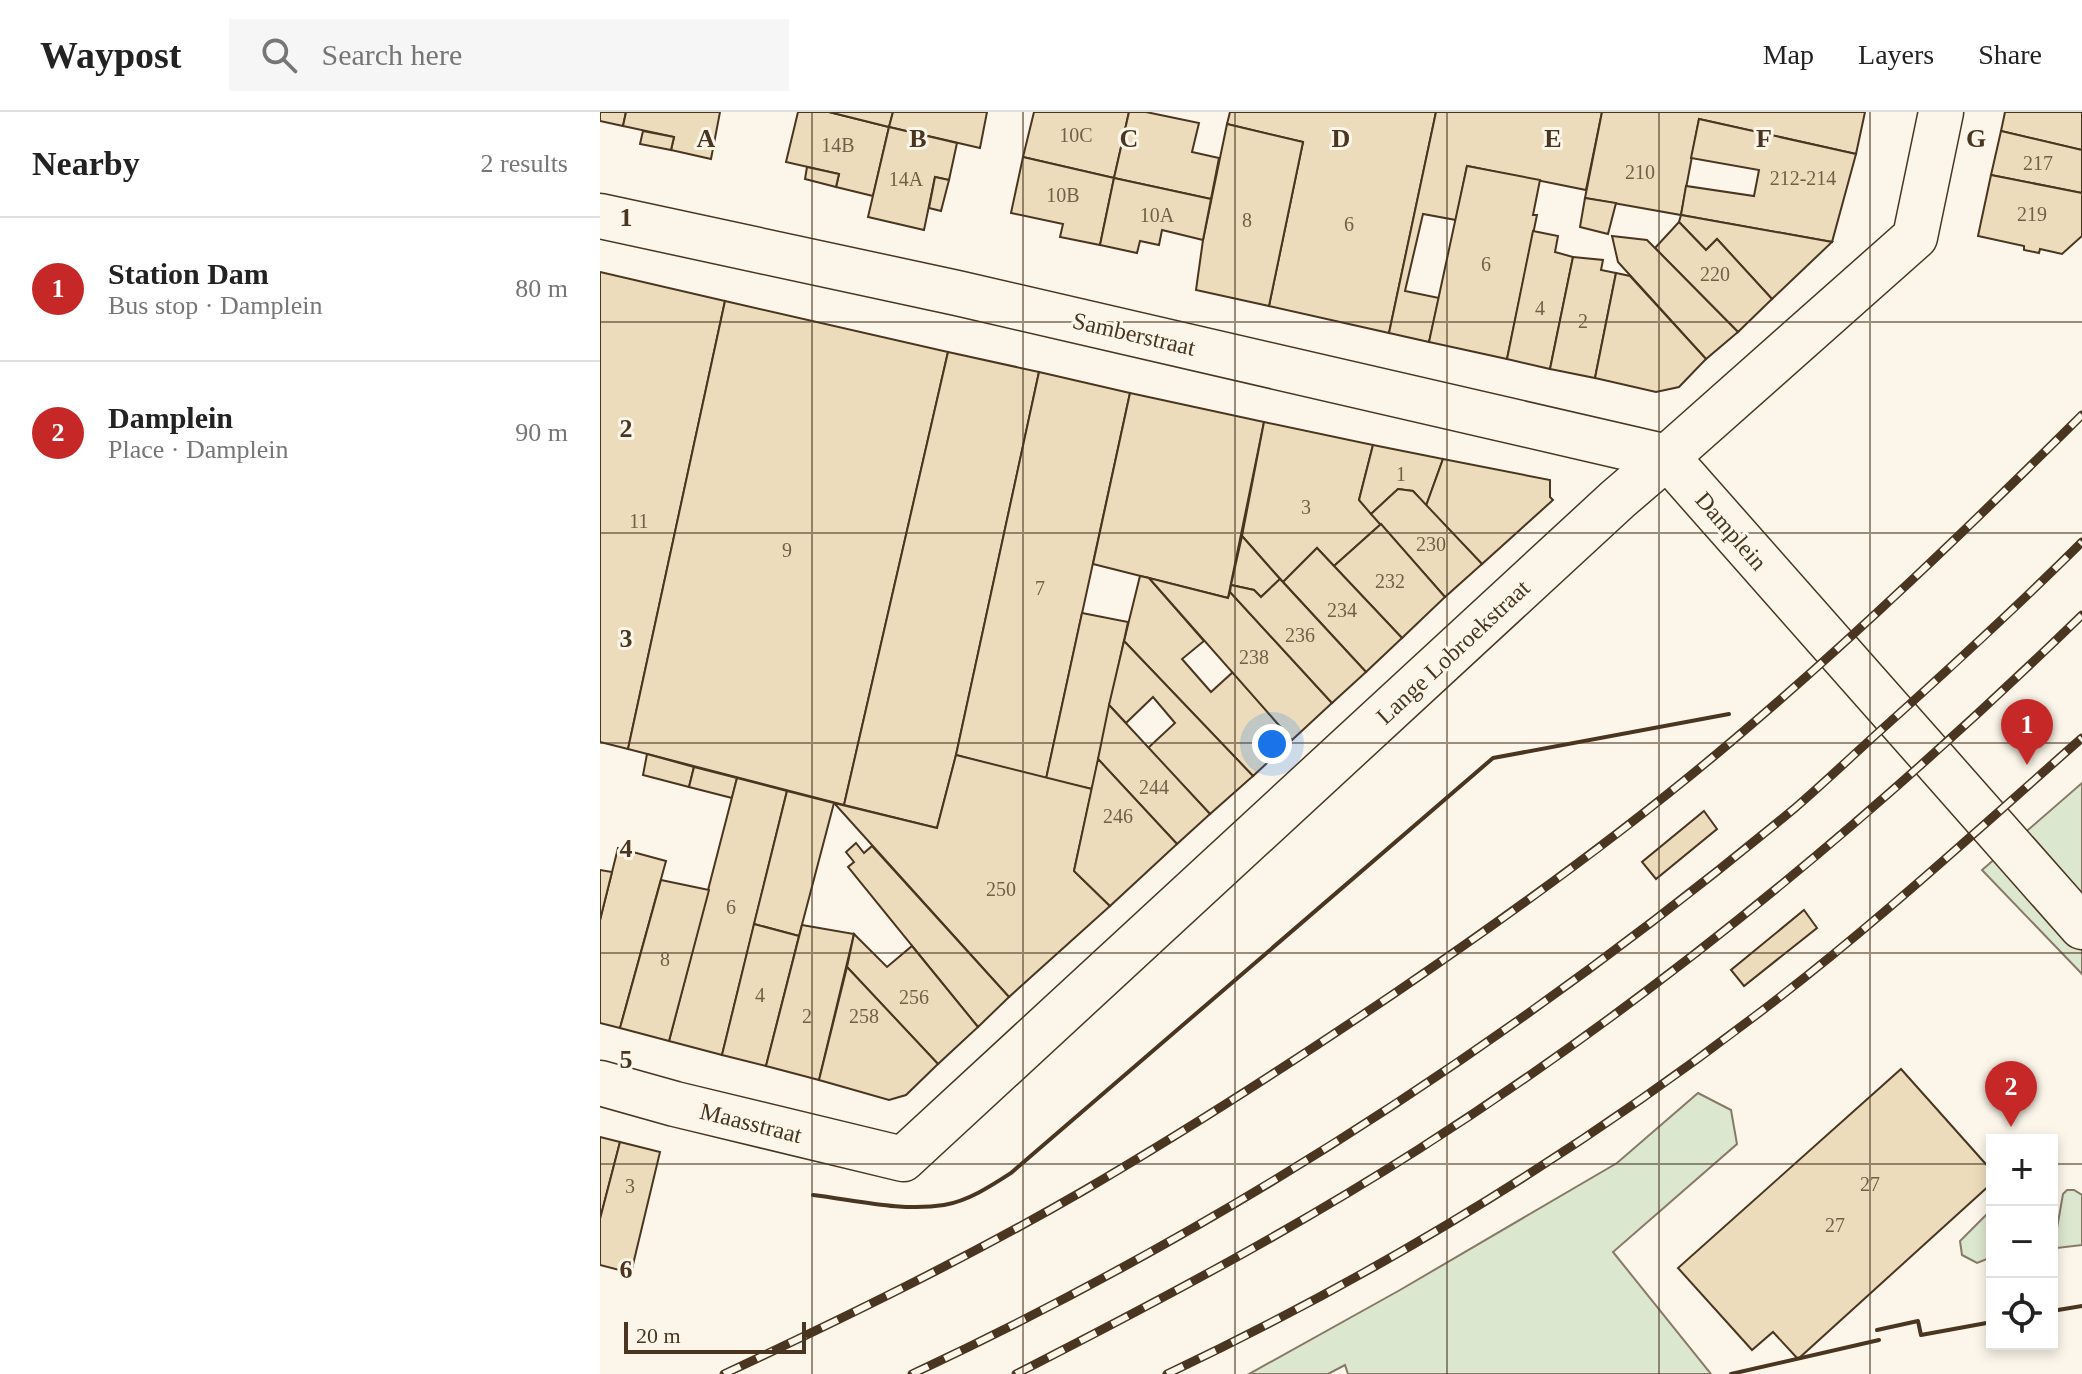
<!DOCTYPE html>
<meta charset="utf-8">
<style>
:root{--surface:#fff;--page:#f6f6f6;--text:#222;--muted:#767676;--line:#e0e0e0;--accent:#c62828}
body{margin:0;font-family:"Times New Roman",serif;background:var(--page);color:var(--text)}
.controls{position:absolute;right:24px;bottom:24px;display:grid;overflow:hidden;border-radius:0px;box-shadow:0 4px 12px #0003}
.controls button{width:72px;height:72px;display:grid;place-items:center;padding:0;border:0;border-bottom:2px solid var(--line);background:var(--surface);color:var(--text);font:40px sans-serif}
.scale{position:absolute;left:24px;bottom:20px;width:182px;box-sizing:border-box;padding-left:8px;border:4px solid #4a3520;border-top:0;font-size:22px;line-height:28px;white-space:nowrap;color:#4a3520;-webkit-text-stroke:6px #fbf6e9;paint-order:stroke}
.you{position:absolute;left:672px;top:632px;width:28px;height:28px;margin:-20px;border:6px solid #fff;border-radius:50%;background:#1a73e8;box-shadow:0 0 0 12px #1a73e833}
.badge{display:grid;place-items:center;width:52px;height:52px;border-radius:50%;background:var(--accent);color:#fff;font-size:26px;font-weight:700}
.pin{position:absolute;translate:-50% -66px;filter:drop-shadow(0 2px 4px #0008)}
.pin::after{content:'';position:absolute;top:42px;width:28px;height:24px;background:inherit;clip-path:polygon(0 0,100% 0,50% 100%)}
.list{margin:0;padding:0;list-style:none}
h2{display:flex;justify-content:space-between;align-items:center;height:104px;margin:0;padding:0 32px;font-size:34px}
h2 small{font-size:26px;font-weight:400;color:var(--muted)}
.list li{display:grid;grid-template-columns:52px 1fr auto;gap:24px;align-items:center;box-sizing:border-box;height:144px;padding:0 32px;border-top:2px solid var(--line)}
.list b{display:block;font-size:30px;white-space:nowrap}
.list p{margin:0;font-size:26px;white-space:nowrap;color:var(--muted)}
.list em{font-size:26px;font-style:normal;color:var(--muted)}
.icon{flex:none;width:44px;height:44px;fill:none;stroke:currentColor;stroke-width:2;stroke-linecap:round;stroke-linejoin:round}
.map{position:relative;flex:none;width:1482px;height:1262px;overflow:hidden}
header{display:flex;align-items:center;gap:48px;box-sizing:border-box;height:112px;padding:0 40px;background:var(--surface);border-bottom:2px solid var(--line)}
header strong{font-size:38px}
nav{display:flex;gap:44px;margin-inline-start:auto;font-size:28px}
.search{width:560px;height:72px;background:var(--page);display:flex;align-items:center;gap:20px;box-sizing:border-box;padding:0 28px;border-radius:0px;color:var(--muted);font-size:30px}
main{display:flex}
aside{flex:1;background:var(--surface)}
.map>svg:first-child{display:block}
.green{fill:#dce7d0;stroke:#887966;stroke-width:2}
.building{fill:#ecdcbc;stroke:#4a3520;stroke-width:2}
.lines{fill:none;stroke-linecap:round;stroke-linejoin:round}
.street-casing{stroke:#4a3520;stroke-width:47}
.secondary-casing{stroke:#4a3520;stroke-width:47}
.street{stroke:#fbf6e9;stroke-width:44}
.secondary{stroke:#fbf6e9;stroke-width:44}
.rail-casing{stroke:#4a3520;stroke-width:9}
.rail{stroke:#fbf6e9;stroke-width:6;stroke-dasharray:18;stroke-linecap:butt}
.wall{stroke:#4a3520;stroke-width:4}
.grid{fill:none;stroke:#4a3520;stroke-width:2;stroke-opacity:0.55}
.labels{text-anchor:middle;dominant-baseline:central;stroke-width:6;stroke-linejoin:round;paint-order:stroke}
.number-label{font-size:20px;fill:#725f47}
.street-label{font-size:24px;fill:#4a3520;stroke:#fbf6e9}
.grid-label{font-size:26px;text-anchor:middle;font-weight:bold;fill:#4a3520;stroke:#fbf6e9;stroke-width:6;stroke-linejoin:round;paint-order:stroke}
</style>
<header>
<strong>Waypost</strong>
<div class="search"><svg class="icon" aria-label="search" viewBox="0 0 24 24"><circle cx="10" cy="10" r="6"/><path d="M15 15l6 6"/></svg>Search here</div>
<nav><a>Map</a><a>Layers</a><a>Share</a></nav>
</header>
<main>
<aside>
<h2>Nearby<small>2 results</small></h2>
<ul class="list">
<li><span class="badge">1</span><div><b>Station Dam</b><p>Bus stop · Damplein</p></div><em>80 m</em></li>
<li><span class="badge">2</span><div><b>Damplein</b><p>Place · Damplein</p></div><em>90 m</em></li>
</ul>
</aside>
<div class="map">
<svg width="1482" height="1262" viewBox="0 0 1482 1262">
<rect width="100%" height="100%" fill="#fbf6e9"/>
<g class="green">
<polygon points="1482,671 1482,862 1382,758"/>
<polygon points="1098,981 1131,998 1137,1032 1013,1140 1111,1262 748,1262 745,1253 728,1262 649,1262 800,1178 1017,1051"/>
<polygon points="1467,1078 1474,1078 1482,1083 1482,1133 1457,1136 1454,1133 1463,1082"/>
<polygon points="1392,1097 1392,1145 1377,1151 1362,1143 1360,1129"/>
</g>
<g class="building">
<polygon points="0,0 26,0 23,14 0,9"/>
<polygon points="26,0 120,0 111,47 71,38 74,25 23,14"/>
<polygon points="198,0 229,0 289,15 273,84 236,75 239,62 186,50"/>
<polygon points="229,0 293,0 289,15"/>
<polygon points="293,0 387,0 380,36 289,15"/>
<polygon points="434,0 529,0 514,66 423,45"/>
<polygon points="529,0 546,0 599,11 592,40 619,46 611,87 514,66"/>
<polygon points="630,0 836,0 789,221 669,194 703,30 627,12"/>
<polygon points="836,0 1002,0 986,78 867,54 856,108 823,102 805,179 839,186 829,230 789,221"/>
<polygon points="1002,0 1265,0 1256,42 1099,7 1081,103 985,86"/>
<polygon points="1405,0 1482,0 1482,38 1401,19"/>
<polygon points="1099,7 1256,42 1232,130 1081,103 1086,74 1154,84 1159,58 1091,46"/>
<polygon points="627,12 703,30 669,194 596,178 603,128"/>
<polygon points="289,15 357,31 349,68 335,65 324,118 268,105"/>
<polygon points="43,19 74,25 71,38 40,32"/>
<polygon points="1401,19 1482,38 1482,81 1391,63"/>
<polygon points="423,45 514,66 500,133 460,125 463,112 411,101"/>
<polygon points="867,54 940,68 933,103 937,103 907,247 829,230"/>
<polygon points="207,55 239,62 236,75 205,67"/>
<polygon points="1391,63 1482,81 1482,124 1462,142 1440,137 1439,141 1424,138 1424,134 1378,124"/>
<polygon points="335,65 349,68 341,99 329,96"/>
<polygon points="514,66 611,87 603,128 562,118 559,133 540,129 537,141 500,133"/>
<polygon points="985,86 1016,91 1008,122 980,115"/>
<polygon points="1081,103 1232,130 1172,187 1117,127 1106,138 1079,110"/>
<polygon points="1079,110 1106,138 1117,127 1172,187 1138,220 1055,136"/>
<polygon points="933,119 958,124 955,140 973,145 950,257 907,247"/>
<polygon points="1012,124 1047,128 1138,220 1106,247 1018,150"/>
<polygon points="973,145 1003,148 1001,158 1016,161 995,266 950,257"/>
<polygon points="0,160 125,189 28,637 0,630"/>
<polygon points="1016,161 1030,164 1106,247 1079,275 1056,280 995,266"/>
<polygon points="125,189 348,240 244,693 28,637"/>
<polygon points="348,240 439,260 356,643 337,716 244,693"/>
<polygon points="439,260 530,281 446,667 356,643"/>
<polygon points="530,281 664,310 628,486 493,452"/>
<polygon points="664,310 773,333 759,388 781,412 734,454 717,436 683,470 642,424"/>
<polygon points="773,333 843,347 826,394 813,379 798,377 771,402 759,388"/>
<polygon points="843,347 950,368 950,385 953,388 882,452 826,394"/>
<polygon points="798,377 813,379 882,452 845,485 771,402"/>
<polygon points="781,412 845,485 802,526 734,454"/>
<polygon points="642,424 680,467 661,485 654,478 631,473"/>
<polygon points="717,436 802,526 766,560 683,470"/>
<polygon points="540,464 549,466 604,529 582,547 611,580 633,560 692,628 653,664 524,529"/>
<polygon points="549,466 628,486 630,480 732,591 692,628"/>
<polygon points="680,467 766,560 732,591 630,480 631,473 654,478 661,485"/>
<polygon points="482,501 528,510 492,677 446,667"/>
<polygon points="524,529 653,664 610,702 548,636 575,611 553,585 526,611 509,593"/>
<polygon points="509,593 610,702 577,732 498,647"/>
<polygon points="47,642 94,655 89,675 43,663"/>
<polygon points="356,643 492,677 474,759 510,794 409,885 234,691 337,716"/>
<polygon points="498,647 577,732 510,794 474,759"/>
<polygon points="94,655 137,666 132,686 89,675"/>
<polygon points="137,666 187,679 122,943 69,929"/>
<polygon points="187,679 234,691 199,824 154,812"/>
<polygon points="1104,699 1117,717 1056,767 1042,750"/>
<polygon points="256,731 264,741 272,734 409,885 378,915 248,755 254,750 246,740"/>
<polygon points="18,736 66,749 20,916 0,911 0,808"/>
<polygon points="0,758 12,760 0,808"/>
<polygon points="61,768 109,778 69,929 20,916"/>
<polygon points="1204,798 1217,816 1144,874 1131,858"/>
<polygon points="154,812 199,824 166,954 122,943"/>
<polygon points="202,813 254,822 219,968 166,954"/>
<polygon points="254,822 287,855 312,834 378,915 338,952 247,855"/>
<polygon points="247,855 338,952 306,983 289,988 219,968"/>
<polygon points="1301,957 1392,1059 1392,1071 1198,1247 1173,1220 1152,1238 1078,1156"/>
<polygon points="0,1025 20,1030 0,1107"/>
<polygon points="20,1030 60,1040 31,1161 0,1153 0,1107"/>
</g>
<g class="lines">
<defs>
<g id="street">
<polyline points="0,104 357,181 1067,345"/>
<polyline points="0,971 75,992 303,1047 1018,387 1067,345"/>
</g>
<polyline id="secondary" points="1341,0 1315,125 1067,345 1482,815"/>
</defs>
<use href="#street" class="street-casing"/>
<use href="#secondary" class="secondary-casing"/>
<use href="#street" class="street"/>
<use href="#secondary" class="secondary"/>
<defs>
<g id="rail">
<path d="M124,1262C246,1205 367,1146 483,1079C589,1017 693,950 795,881C911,802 1025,720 1132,629C1254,526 1368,416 1482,303"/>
<path d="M312,1262C629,1114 926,919 1195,696C1224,671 1252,644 1281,618C1349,557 1417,495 1482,430"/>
<path d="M416,1262C553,1192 689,1120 819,1037C1059,884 1279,700 1482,503"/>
<path d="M567,1262C774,1164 973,1043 1155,904C1269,818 1375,720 1482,626"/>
</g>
</defs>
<use href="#rail" class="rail-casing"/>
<use href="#rail" class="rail"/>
<g class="wall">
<path d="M213,1083C255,1088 302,1100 344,1093C368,1089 391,1074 411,1061L893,646L1129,602"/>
<polyline points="1452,1199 1482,1194"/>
<polyline points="1277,1218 1318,1209 1321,1223 1392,1210"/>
<polyline points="1131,1262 1279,1228"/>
</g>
</g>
<path class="grid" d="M212,0V1262M423,0V1262M635,0V1262M847,0V1262M1059,0V1262M1270,0V1262M0,210H1482M0,421H1482M0,631H1482M0,841H1482M0,1052H1392M1452,1052H1482"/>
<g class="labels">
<g class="number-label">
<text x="476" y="23">10C</text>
<text x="238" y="33">14B</text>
<text x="1438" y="51">217</text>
<text x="1040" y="60">210</text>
<text x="1203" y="66">212-214</text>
<text x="306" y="67">14A</text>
<text x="463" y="83">10B</text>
<text x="1432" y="102">219</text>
<text x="557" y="103">10A</text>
<text x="647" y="108">8</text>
<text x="749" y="112">6</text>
<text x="886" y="152">6</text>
<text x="1115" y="162">220</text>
<text x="940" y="196">4</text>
<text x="983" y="209">2</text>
<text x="801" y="362">1</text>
<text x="706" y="395">3</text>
<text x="39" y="409">11</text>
<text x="831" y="432">230</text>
<text x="187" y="438">9</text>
<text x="790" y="469">232</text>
<text x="440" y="476">7</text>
<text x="742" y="498">234</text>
<text x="700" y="523">236</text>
<text x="654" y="545">238</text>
<text x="554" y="675">244</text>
<text x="518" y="704">246</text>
<text x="401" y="777">250</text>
<text x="131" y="795">6</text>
<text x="65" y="847">8</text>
<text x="160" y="883">4</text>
<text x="314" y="885">256</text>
<text x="207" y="904">2</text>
<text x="264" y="904">258</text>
<text x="1270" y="1072">27</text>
<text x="30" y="1074">3</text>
<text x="1235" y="1113">27</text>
</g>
<g class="street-label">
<text transform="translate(534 222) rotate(13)">Samberstraat</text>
<text transform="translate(1131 419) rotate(49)">Damplein</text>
<text transform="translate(853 540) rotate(-43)">Lange Lobroekstraat</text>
<text transform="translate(151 1011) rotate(14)">Maasstraat</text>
</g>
</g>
<g class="grid-label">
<text x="106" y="35">A</text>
<text x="318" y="35">B</text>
<text x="529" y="35">C</text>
<text x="741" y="35">D</text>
<text x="953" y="35">E</text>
<text x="1164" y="35">F</text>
<text x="1376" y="35">G</text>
<text x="26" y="114">1</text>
<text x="26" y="325">2</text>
<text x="26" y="535">3</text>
<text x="26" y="745">4</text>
<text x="26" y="956">5</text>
<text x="26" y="1166">6</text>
</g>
</svg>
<div class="controls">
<button>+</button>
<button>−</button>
<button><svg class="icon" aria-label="locate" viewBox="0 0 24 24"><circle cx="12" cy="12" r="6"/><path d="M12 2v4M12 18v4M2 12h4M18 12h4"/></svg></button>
</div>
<div class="scale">20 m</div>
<div class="you"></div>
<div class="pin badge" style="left:1427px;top:653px">1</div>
<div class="pin badge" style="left:1411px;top:1015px">2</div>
</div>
</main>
